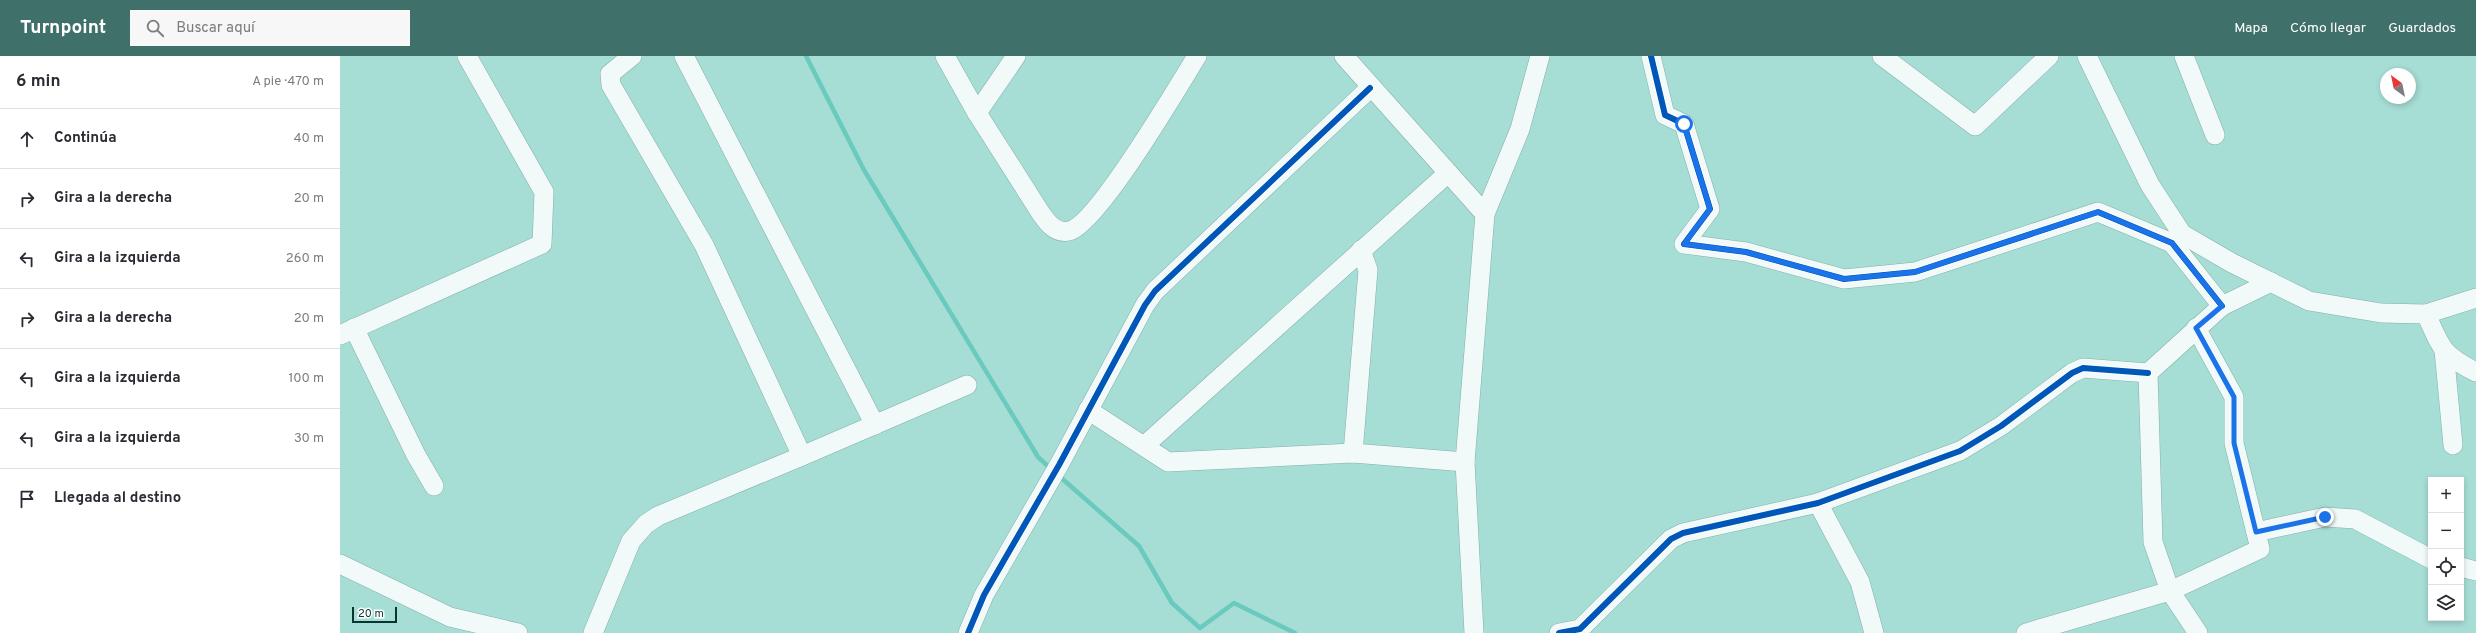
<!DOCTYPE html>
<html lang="es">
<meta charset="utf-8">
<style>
:root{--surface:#fff;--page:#f7f7f7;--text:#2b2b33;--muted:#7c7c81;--line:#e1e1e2;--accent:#3f7069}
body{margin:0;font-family:Overpass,sans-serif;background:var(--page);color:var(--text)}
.controls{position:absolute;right:12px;bottom:12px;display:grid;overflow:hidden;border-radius:0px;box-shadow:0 2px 6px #0003}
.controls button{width:36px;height:36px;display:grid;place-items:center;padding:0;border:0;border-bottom:1px solid var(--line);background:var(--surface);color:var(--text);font:20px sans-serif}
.compass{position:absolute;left:2040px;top:12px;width:36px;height:36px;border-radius:50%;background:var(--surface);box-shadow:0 2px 6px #0003;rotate:327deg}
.scale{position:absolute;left:12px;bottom:10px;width:45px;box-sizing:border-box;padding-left:4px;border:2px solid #07352f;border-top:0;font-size:11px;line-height:14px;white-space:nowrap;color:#07352f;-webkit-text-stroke:3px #fff;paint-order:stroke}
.stop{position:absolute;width:12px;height:12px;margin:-9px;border:3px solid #1a73e8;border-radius:50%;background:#fff}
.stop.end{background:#1a73e8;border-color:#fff;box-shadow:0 1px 4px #0008}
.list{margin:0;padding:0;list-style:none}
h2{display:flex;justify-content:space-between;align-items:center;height:52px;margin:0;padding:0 16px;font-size:17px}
h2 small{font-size:13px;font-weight:400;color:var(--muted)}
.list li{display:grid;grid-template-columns:26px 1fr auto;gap:12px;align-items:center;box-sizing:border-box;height:60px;padding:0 16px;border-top:1px solid var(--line)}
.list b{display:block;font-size:15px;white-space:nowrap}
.list em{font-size:13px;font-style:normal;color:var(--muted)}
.icon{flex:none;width:22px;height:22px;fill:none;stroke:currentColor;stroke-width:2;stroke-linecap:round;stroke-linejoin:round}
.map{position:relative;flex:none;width:2136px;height:577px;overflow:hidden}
header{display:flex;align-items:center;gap:24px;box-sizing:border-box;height:56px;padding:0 20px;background:var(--accent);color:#fff}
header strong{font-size:19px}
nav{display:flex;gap:22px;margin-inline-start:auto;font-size:14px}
.search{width:280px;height:36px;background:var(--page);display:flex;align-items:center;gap:10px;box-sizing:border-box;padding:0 14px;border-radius:0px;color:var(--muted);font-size:15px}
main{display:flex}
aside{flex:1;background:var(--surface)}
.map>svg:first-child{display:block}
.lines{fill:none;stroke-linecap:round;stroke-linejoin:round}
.stream{stroke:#6acabd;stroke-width:4.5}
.minor-casing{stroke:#83b0aa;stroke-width:20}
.minor{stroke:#f2faf9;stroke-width:19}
.cycleway-casing{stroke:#fff;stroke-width:8}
.cycleway{stroke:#0057b8;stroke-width:6}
.route{stroke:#1a73e8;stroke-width:5}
</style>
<header>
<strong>Turnpoint</strong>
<div class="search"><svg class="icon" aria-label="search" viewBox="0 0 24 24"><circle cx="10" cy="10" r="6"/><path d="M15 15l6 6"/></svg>Buscar aquí</div>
<nav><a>Mapa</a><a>Cómo llegar</a><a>Guardados</a></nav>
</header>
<main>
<aside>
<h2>6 min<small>A pie · 470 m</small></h2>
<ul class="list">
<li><svg class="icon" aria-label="ahead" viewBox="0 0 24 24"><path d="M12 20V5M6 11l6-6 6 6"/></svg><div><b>Continúa</b></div><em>40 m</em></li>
<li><svg class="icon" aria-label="right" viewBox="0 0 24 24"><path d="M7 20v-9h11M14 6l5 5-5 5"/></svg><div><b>Gira a la derecha</b></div><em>20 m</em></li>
<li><svg class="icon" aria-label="left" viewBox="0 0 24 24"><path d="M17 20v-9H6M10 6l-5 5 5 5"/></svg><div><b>Gira a la izquierda</b></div><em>260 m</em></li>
<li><svg class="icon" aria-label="right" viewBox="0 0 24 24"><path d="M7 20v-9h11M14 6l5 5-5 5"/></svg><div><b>Gira a la derecha</b></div><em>20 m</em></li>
<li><svg class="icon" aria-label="left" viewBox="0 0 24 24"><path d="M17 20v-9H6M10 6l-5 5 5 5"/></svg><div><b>Gira a la izquierda</b></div><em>100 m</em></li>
<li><svg class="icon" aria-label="left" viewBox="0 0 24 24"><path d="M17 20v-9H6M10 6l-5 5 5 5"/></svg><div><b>Gira a la izquierda</b></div><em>30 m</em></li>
<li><svg class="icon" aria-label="arrive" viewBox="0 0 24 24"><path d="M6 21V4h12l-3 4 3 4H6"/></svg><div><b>Llegada al destino</b></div></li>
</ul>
</aside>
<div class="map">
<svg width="2136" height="577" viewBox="0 0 2136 577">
<rect width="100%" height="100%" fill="#a6ddd5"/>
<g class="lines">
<g class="stream">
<polyline points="466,0 524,114 698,401 712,414"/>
<polyline points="719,420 799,490 832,547 860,572 894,547 955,577"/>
</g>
<defs>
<g id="minor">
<polyline points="292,0 270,18 271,29 364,189 462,400"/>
<polyline points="344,0 535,369"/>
<path d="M605,0L637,57L700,156C707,166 715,178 729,175C757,169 839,29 857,0"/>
<polyline points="1004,0 1145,158"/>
<polyline points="1311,0 1325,59 1344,68 1370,153 1344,188 1406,196 1504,223 1575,216 1758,156 1832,187 1882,250"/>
<polyline points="1542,0 1635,70 1709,0"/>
<polyline points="1747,0 1810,129 1842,178 1892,207 1969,245 2041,257 2086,258 2136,242"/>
<polyline points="1844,0 1875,79"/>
<polyline points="637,57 676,0"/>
<path d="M2086,258C2102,293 2101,298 2136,316"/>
<polyline points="14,272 76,399 94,430"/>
<polyline points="0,279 202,188 204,136 127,0"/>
<polyline points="2104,294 2113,389"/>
<polyline points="748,354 828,406 1013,397 1125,406"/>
<polyline points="804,390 1108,117"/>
<polyline points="1013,397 1028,214 1021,194"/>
<polyline points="1478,447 1520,526 1534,577"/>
<polyline points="1916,476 1985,461 2015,463 2091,503"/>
<polyline points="0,508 110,561 178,577"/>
<polyline points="2121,511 2136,515"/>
<polyline points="253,577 291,485 306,468 318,460 462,400 627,329"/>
<polyline points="628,577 644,539 719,409 805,249 815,235 1030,32"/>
<polyline points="1134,577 1125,406 1145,158 1180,73 1200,0"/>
<polyline points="1219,577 1240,573 1331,483 1343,477 1478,447 1620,395 1661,370 1732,317 1743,312 1808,317"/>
<polyline points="1686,577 1830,535 1920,493 1894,387 1894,341 1856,272"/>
<polyline points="1858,577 1830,535 1813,486 1808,317 1882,250 1931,226"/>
</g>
</defs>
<use href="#minor" class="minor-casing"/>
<use href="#minor" class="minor"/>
<defs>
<g id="cycleway">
<polyline points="1311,0 1325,59 1344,68 1370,153 1344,188 1406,196 1504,223 1575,216 1758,156 1832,187 1882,250"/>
<polyline points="628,577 644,539 719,409 805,249 815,235 1030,32"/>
<polyline points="1219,577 1240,573 1331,483 1343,477 1478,447 1620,395 1661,370 1732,317 1743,312 1808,317"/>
</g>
</defs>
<use href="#cycleway" class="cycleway-casing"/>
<use href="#cycleway" class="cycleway"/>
</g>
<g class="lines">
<polyline class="route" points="1344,68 1370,153 1344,188 1406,196 1504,223 1575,216 1758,156 1832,187 1882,250 1856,272 1894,341 1894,387 1916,476 1985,461"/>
</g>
</svg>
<div class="controls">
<button>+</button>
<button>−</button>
<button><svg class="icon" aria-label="locate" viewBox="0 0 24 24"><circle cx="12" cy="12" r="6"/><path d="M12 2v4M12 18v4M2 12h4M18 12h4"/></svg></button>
<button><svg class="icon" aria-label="layers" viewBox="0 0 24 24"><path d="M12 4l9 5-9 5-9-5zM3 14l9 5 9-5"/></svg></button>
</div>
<svg class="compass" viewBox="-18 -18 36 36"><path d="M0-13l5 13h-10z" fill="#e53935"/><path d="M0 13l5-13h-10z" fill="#7c7c81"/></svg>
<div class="scale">20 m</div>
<div class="stop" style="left:1344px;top:68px"></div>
<div class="stop end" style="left:1985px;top:461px"></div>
</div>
</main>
